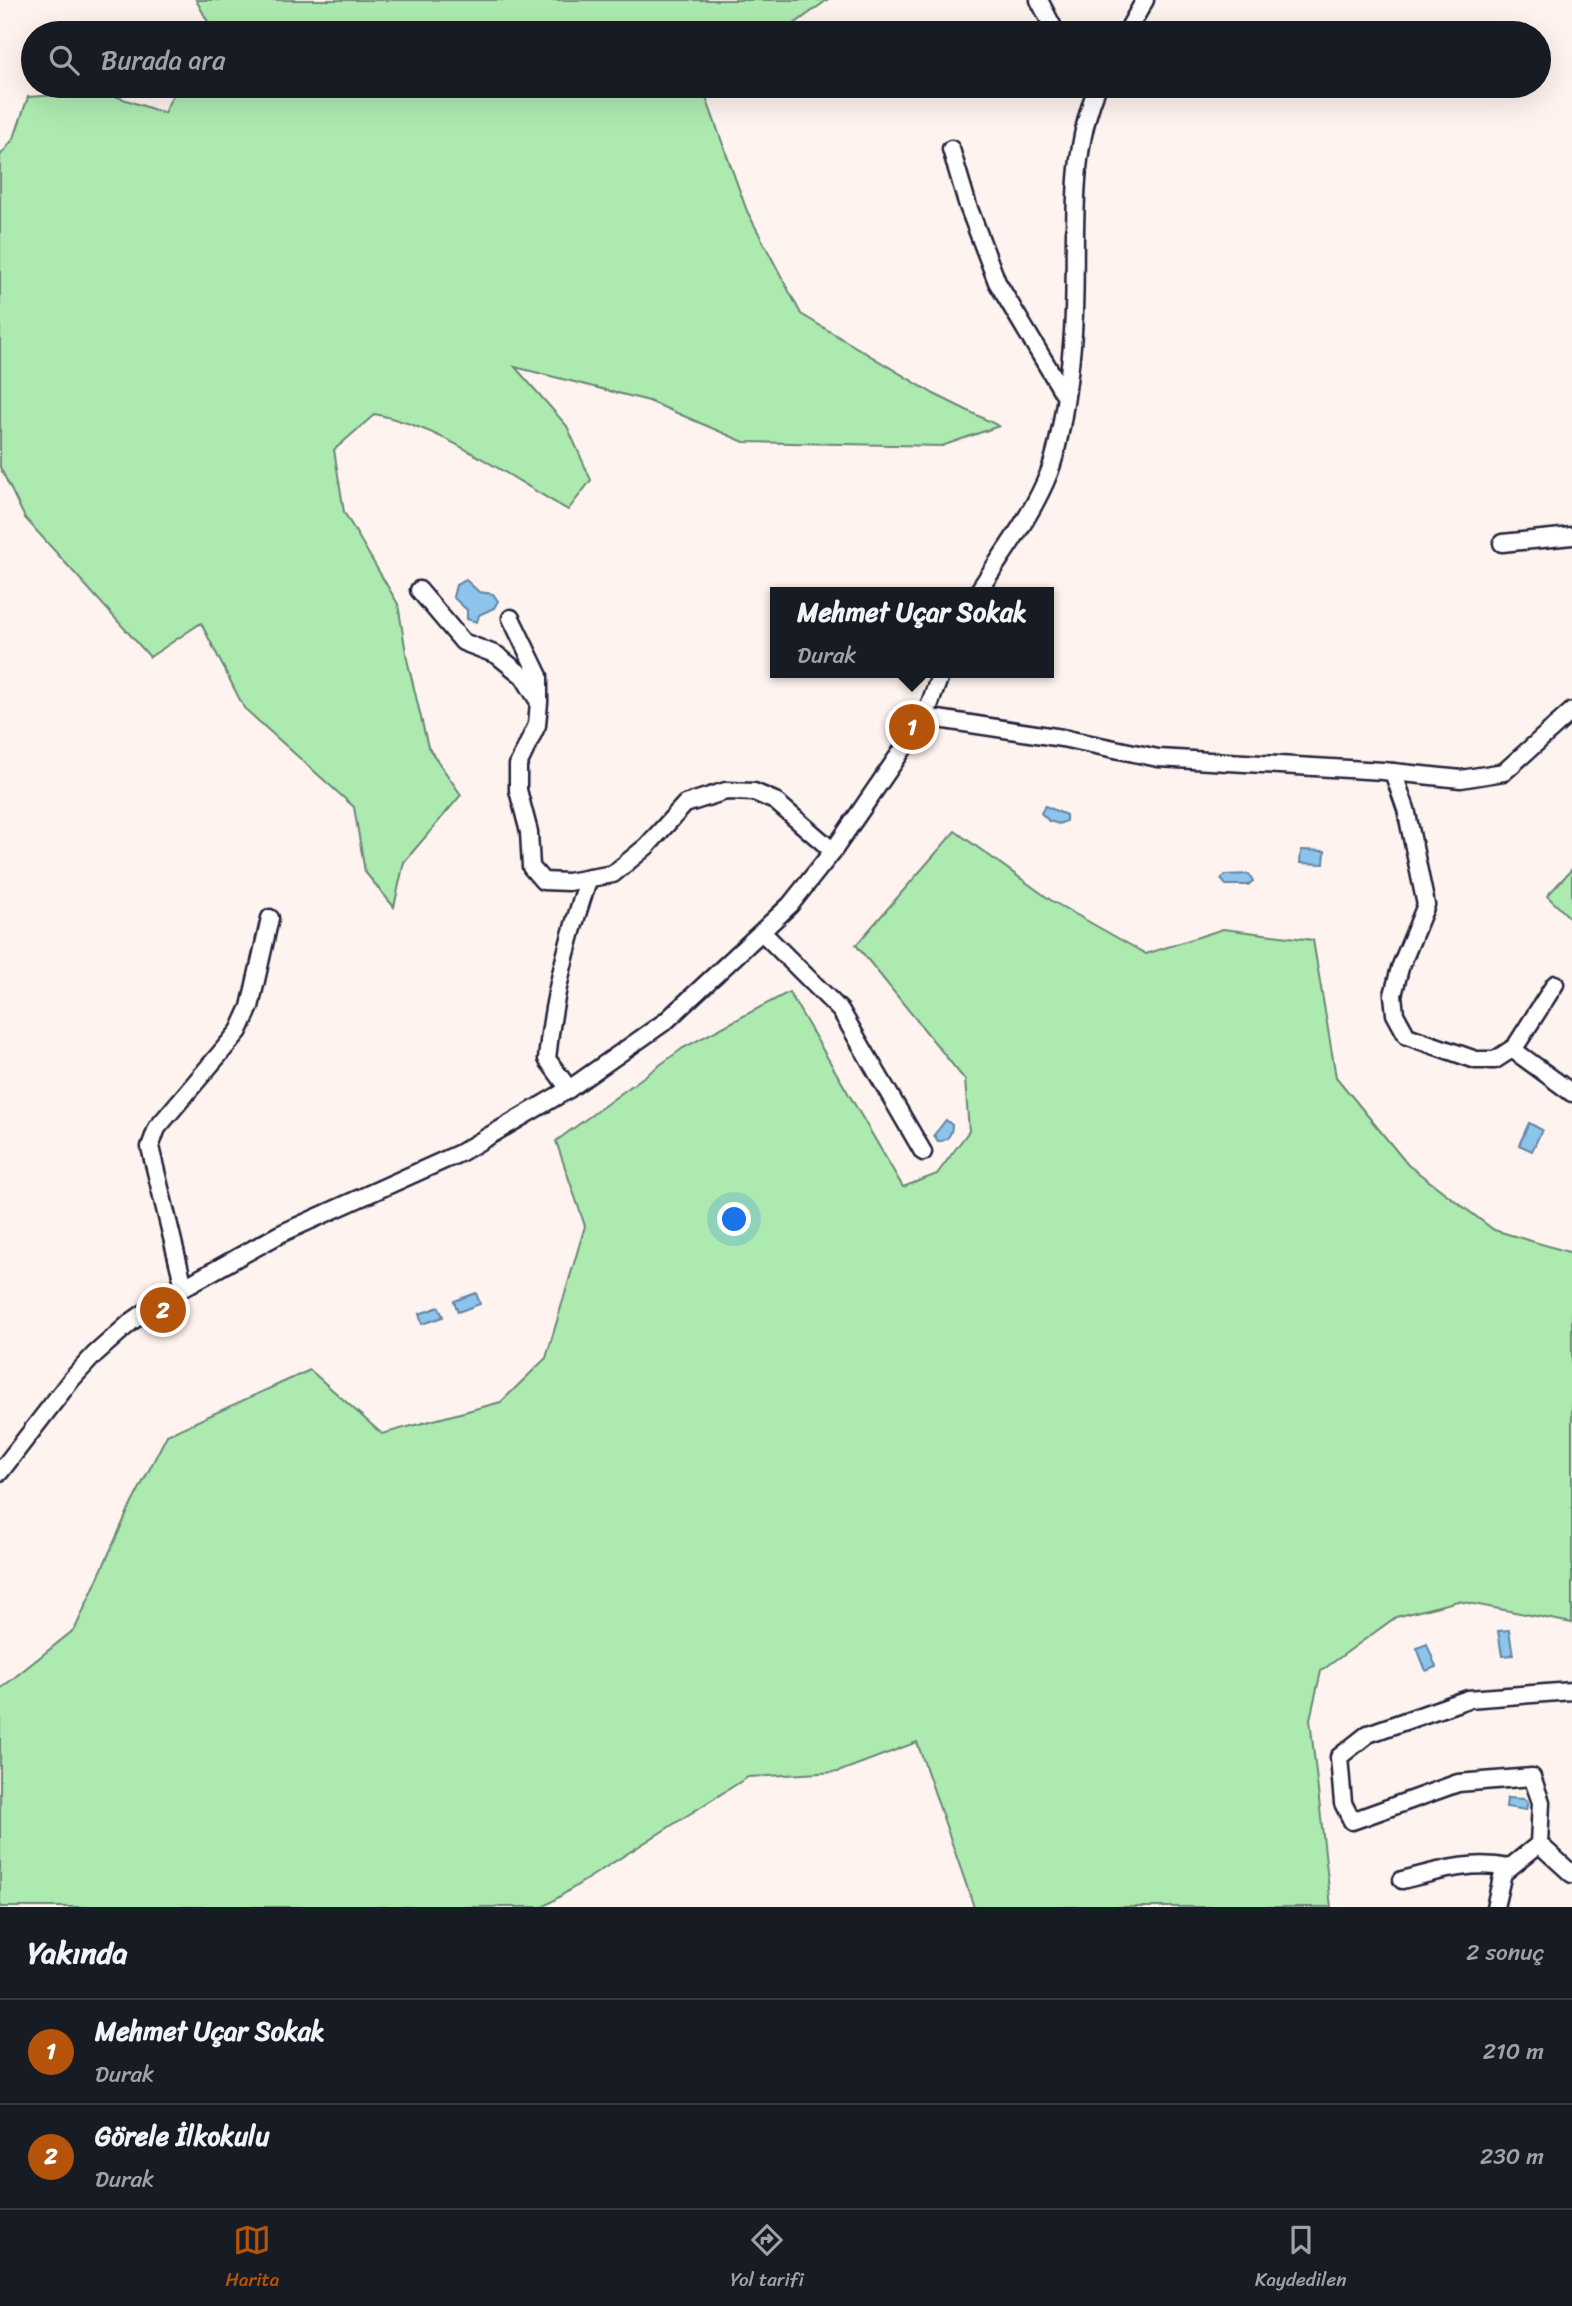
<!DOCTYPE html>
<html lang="tr">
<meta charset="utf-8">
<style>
:root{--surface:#171b24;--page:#242831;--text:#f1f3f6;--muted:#9ea1a6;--line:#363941;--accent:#b45309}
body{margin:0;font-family:Sriracha,sans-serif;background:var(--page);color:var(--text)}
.you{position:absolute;left:735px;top:1220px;width:24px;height:24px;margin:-18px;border:5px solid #fff;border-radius:50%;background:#1a73e8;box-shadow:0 0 0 10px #1a73e833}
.badge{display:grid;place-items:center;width:46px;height:46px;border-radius:50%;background:var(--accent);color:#fff;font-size:23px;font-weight:700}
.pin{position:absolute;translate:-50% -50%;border:4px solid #fff;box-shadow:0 2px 7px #0006}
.popup{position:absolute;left:770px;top:587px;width:284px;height:91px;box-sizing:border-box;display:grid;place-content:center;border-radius:0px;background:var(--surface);filter:drop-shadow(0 2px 5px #0005);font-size:23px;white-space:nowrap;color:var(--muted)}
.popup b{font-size:26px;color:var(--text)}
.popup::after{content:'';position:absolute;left:50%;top:100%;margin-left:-14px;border:14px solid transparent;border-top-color:var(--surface)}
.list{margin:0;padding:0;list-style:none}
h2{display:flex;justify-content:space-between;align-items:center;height:91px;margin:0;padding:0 28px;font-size:30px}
h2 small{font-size:23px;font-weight:400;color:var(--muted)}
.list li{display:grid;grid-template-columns:46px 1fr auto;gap:21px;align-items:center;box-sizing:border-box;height:105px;padding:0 28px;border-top:2px solid var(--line)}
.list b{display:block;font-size:26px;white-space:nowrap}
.list p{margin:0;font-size:23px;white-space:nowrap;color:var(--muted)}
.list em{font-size:23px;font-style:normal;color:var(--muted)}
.icon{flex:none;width:38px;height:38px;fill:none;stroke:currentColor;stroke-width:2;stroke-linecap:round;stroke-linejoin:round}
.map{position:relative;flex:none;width:1572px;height:1907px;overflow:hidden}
.search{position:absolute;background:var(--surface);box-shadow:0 7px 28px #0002;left:21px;right:21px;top:21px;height:77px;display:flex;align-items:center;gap:18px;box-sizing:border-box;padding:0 24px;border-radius:38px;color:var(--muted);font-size:26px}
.sheet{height:301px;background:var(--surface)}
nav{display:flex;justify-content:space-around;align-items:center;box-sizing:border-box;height:98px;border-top:2px solid var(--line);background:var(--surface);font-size:19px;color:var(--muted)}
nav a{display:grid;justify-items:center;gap:4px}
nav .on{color:var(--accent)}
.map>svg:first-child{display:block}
.green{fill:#adeab0;stroke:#688676;stroke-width:2}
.water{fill:#8dc4eb;stroke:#6283a5;stroke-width:2}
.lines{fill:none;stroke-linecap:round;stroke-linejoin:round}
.minor-casing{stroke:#22223b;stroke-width:21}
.minor{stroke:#fff;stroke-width:16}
</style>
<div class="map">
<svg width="1572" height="1907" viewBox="0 0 1572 1907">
<rect width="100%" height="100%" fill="#fef3ee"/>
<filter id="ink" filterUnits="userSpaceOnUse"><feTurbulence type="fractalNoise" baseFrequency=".0143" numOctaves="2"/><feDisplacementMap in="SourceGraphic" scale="14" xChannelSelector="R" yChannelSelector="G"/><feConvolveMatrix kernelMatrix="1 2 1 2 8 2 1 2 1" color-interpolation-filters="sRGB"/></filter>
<g filter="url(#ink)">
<g class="green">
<polygon points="196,0 827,0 782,33 202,33 208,22"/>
<path d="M177,86H711L704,92L747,211L801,314L934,394L999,426L942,446L744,442L649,401L515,367L567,426L591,480L568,510C505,475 447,429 375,414L334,450L344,512L398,604L407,659L428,747L461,795L404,862L394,907L365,872L354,807L244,708L201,623L150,657L25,518L0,467V156L14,138L28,97L103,92L164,113Z"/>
<polygon points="955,831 1052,901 1146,954 1223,929 1313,940 1336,1077 1408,1165 1494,1230 1572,1253 1572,1623 1458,1601 1396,1617 1321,1671 1310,1719 1331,1907 974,1907 917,1742 838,1772 748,1777 543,1907 0,1907 0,1689 75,1629 128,1511 167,1435 310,1370 382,1434 501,1402 546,1358 585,1226 556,1141 683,1048 789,992 903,1187 937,1174 969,1131 965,1080 856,945"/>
<polygon points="1572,869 1572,920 1547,896"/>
</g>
<g class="water">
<polygon points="466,580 479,592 493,594 498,601 494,608 479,615 477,622 467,619 467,610 453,597 456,585"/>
<polygon points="1045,806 1066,815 1066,821 1059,824 1049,821 1041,813"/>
<polygon points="1301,850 1325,851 1324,864 1300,863"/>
<polygon points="1249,874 1253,881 1248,885 1226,885 1221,879 1225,875"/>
<path d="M946,1120L952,1125C952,1134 947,1142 938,1141L934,1135Z"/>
<polygon points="1529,1123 1542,1130 1532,1151 1519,1145"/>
<polygon points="476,1293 480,1304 458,1312 454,1301"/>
<polygon points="439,1307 443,1317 422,1324 419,1314"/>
<polygon points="1509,1630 1513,1655 1502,1656 1498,1631"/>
<polygon points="1427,1644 1436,1667 1426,1671 1417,1648"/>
<polygon points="1507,1798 1524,1799 1528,1802 1526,1810 1506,1807"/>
</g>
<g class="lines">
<defs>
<g id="minor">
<polyline points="1039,0 1056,33"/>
<polyline points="1126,33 1145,0"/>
<polyline points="951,149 968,206 997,282 1064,394"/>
<polyline points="1502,543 1572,536"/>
<polyline points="419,590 463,642 497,655 523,676 539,702 537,725 518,765 518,790 529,832 531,867 543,881 568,882 613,874 647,846 685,804 726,791 754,792 775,801 833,851"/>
<path d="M978,592C1002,554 1032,516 1049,473C1063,437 1073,351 1074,311C1077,236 1068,156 1098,86"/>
<polyline points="511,618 539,676 539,700"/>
<polyline points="925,717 1062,738 1158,758 1383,771 1461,779 1504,772 1572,711"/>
<polyline points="1393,772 1406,809 1426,905 1400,968 1393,995 1395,1014 1407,1036 1476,1060 1495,1060 1515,1047 1555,984"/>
<polyline points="763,933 841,1011 923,1152"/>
<polyline points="1512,1049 1572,1093"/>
<path d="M569,1089L547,1059C553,996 568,938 589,878"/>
<polyline points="184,1287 150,1147 157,1128 239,1031 250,1007 270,918"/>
<polyline points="0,1472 71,1380 95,1354 131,1322 168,1296 280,1234 460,1153 569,1089 666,1021 790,905 833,851 925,717 941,673"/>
<polyline points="1539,1844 1572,1874"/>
<path d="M1402,1880C1438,1871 1472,1860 1509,1868"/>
<polyline points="1495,1907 1503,1873 1539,1844 1541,1802 1532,1777 1458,1783 1352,1821 1343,1803 1339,1757 1368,1734 1468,1699 1572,1691"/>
</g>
</defs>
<use href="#minor" class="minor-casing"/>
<use href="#minor" class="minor"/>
</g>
</g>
</svg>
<div class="you"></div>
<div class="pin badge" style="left:912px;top:727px">1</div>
<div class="popup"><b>Mehmet Uçar Sokak</b>Durak</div>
<div class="pin badge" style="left:163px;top:1310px">2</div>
<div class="search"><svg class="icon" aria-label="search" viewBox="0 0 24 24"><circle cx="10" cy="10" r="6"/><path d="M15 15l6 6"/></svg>Burada ara</div>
</div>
<section class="sheet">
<h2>Yakında<small>2 sonuç</small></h2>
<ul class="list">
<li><span class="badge">1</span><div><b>Mehmet Uçar Sokak</b><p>Durak</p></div><em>210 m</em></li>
<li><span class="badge">2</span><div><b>Görele İlkokulu</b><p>Durak</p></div><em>230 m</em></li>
</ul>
</section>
<nav>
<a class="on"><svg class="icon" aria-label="map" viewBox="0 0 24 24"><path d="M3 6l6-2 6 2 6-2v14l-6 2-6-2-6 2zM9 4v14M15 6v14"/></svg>Harita</a>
<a><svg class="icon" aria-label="directions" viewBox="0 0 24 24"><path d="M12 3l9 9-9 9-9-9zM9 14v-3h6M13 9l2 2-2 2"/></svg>Yol tarifi</a>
<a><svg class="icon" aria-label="saved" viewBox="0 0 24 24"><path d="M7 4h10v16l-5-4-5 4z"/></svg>Kaydedilen</a>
</nav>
